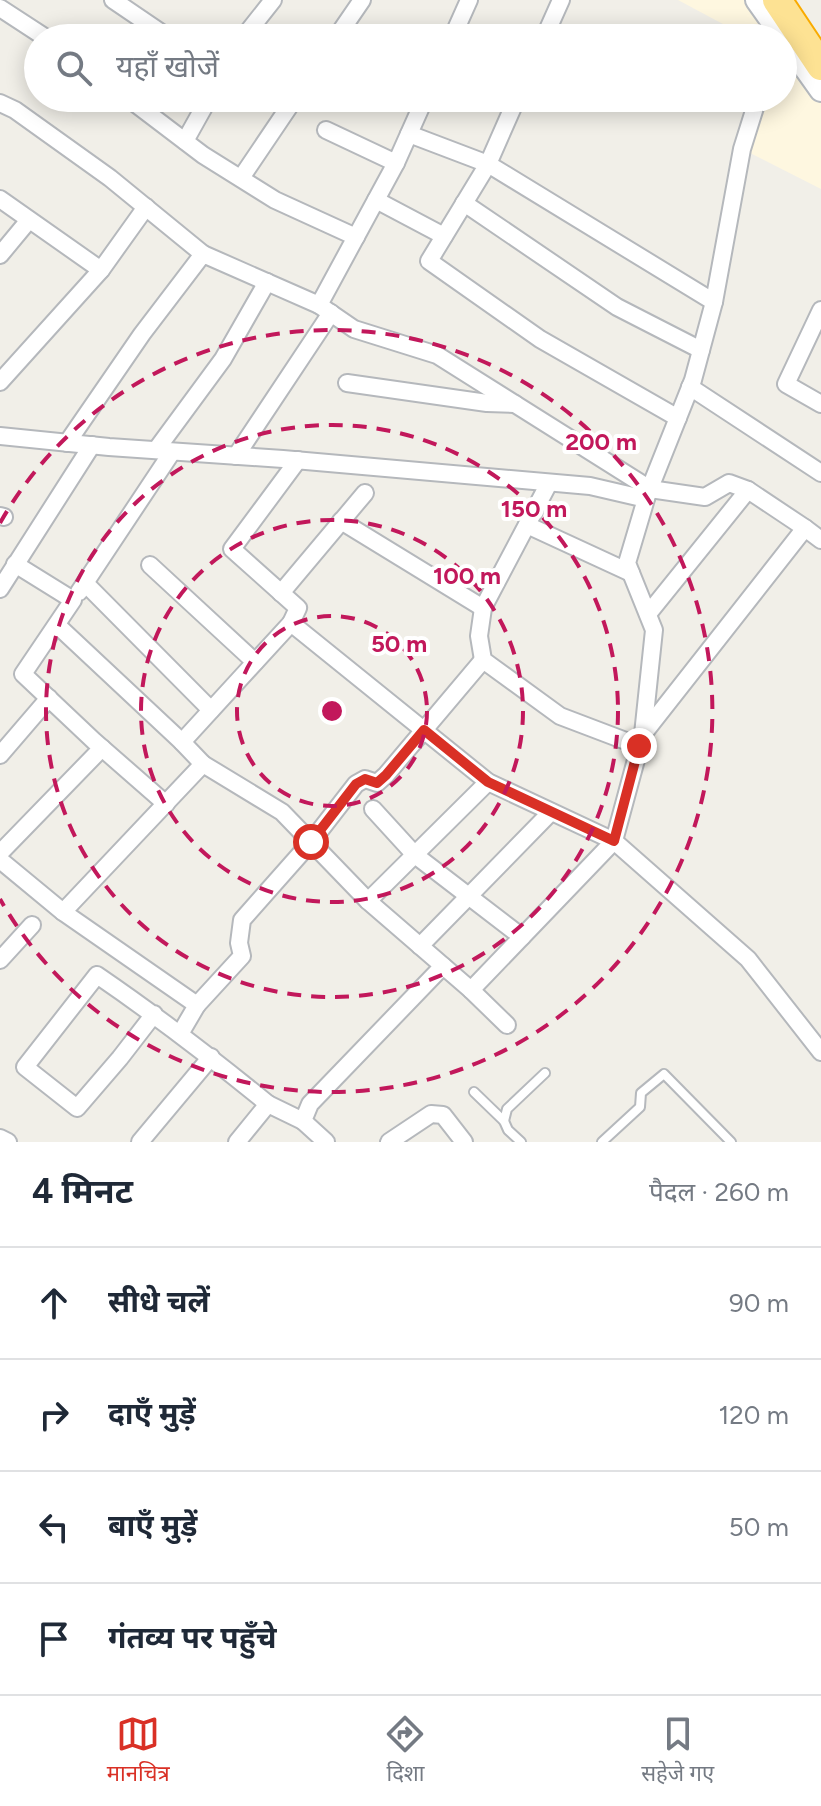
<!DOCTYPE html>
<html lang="hi">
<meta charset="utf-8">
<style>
:root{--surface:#fff;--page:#f2f2f3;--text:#1f2937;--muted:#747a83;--line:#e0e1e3;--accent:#d93025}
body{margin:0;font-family:Figtree,"Noto Sans Devanagari",sans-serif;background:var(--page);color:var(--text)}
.stop{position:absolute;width:24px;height:24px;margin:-18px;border:6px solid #d93025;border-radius:50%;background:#fff}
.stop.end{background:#d93025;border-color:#fff;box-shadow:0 2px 8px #0008}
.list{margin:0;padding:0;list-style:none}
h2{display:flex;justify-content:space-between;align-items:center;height:104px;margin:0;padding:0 32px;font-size:34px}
h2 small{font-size:26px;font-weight:400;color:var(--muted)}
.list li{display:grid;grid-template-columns:52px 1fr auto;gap:24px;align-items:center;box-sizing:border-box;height:112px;padding:0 32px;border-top:2px solid var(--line)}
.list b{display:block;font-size:30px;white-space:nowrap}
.list em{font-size:26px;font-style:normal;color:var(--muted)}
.icon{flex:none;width:44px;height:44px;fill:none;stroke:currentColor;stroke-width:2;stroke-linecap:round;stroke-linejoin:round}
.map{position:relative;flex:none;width:821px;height:1142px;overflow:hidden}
.search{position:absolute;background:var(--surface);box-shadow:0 4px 20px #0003;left:24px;right:24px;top:24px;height:88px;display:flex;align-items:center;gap:20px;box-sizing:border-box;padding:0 28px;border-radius:44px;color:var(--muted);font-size:30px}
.sheet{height:552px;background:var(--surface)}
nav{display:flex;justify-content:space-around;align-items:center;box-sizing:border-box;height:112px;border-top:2px solid var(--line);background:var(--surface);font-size:22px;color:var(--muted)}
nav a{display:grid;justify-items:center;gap:4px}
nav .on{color:var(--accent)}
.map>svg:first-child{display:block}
.commercial{fill:#fef7e0}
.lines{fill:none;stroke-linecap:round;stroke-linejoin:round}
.lane-casing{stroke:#b5b8bc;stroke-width:12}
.street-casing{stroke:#b5b8bc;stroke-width:20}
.secondary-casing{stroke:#b6babf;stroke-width:26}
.highway-casing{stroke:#f9ab00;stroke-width:32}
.lane{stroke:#fff;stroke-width:8}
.street{stroke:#fff;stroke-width:16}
.secondary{stroke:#fff;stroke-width:22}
.highway{stroke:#fde293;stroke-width:28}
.route{stroke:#d93025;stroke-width:10}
.ring{fill:none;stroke:#c2185b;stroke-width:4;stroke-dasharray:14 10}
.centre{fill:#c2185b;stroke:#fff;stroke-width:4}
.ring-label{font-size:24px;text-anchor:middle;font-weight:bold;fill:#c2185b;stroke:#fff;stroke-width:8;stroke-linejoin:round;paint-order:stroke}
</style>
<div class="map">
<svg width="821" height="1142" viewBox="0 0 821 1142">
<rect width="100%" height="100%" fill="#f1efe8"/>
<g class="commercial">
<polygon points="678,0 752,0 764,17 759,38 749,38"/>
<polygon points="783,45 821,99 821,189 746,151 764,98 783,98"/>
</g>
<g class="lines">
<defs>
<g id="lane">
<polyline points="474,1092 504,1121"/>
<polyline points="521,1142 508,1130 504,1121 507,1109 545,1073"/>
<polyline points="602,1142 640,1107 641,1093 664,1074 731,1142"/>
</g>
<g id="street">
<polyline points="113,0 169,38"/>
<polyline points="0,8 46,38"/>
<polyline points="243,38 273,0"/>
<polyline points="336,38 362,0"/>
<polyline points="452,38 469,0"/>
<polyline points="544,38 561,0"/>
<polyline points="128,98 203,155 275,200 356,237"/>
<polyline points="517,98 488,164 714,302 693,380 646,498"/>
<polyline points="0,103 15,110 110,178 203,254"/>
<polyline points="326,130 396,163"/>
<polyline points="409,134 488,164 429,261 540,339 678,418"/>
<polyline points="185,141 209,98"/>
<polyline points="241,178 295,98"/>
<polyline points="0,199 101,270"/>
<polyline points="376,200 444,236"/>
<polyline points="464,203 617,307 701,350"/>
<polyline points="0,255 29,220"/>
<polyline points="714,302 742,149 758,98"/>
<polyline points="319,305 354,329 437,355 650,489 705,497 729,483 748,490 805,528"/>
<polyline points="821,310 786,384 821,404"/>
<polyline points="0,382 101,270 146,207"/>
<polyline points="347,383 487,403 515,404"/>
<polyline points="690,387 821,473"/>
<polyline points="0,436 109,447 283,459 590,486 646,499 627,563 654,630 643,734 614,841 471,990 368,901 282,812 203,764"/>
<polyline points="67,443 142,334 203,254 319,305 396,163 425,98"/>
<polyline points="156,450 223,359 267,282"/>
<polyline points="236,456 331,313"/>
<polyline points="549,483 483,608 479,636 483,660 560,716 639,746"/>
<polyline points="0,516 4,517"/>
<polyline points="341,521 483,608"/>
<polyline points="527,525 631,573"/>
<polyline points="15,564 73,600 23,674 94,741 166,804"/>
<polyline points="150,565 255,662"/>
<polyline points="85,583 211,710"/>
<polyline points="0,589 92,445"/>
<polyline points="79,592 172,452"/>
<polyline points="281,593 365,493"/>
<polyline points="648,614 748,490"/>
<polyline points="291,623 298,608 232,549 298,460"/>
<polyline points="57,625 182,742"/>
<polyline points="644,733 805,528 821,540"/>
<polyline points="0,755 49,698"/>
<polyline points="373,809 415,855 522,937"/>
<polyline points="0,853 102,748"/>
<polyline points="0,860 63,912 197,1005 180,1034"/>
<polyline points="368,901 488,782"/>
<polyline points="63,912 203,764 182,742 291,623 488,782 614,841 748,959 821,1052"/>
<polyline points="420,946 551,812"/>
<polyline points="0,960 32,925"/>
<polyline points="471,990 507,1025"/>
<polyline points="197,1005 242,956 239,943 242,920 311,842 356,784 365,779 377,783 386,775 483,660"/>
<path d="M154,1014L120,1058L77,1108L25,1067L97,975C157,1016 213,1059 268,1104"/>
<polyline points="0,1138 8,1142"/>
<polyline points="140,1142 211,1057"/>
<polyline points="237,1142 268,1104 303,1121"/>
<polyline points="326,1142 303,1121 310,1104 443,966"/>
<polyline points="389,1142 431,1114 443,1115 464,1142"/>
</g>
<polyline id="secondary" points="757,0 821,90"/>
<polyline id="highway" points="777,0 821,66"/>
</defs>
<use href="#lane" class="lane-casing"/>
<use href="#street" class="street-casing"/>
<use href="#secondary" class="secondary-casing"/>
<use href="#highway" class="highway-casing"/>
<use href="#lane" class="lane"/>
<use href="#street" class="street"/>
<use href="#secondary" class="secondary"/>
<use href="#highway" class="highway"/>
</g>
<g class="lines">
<polyline class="route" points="311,842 356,784 365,779 377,783 386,775 424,730 488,782 614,841 639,746"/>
</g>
<g class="ring">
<circle cx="332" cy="711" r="95"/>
<circle cx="332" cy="711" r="191"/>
<circle cx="332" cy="711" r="286"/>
<path d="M0 523A381 381 0 1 1 0 899"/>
</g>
<circle cx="332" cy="711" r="12" class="centre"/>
<g class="ring-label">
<text x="601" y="450">200 m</text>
<text x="534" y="517">150 m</text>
<text x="467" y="584">100 m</text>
<text x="399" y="652">50 m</text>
</g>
</svg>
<div class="stop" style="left:311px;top:842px"></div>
<div class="stop end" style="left:639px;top:746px"></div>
<div class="search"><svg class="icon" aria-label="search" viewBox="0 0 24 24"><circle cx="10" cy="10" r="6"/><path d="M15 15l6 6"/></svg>यहाँ खोजें</div>
</div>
<section class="sheet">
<h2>4 मिनट<small>पैदल · 260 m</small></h2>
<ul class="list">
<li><svg class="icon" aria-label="ahead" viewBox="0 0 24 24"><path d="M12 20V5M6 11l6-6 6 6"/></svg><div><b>सीधे चलें</b></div><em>90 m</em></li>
<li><svg class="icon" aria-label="right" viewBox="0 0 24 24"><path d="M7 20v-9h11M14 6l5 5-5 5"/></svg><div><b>दाएँ मुड़ें</b></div><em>120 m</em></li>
<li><svg class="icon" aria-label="left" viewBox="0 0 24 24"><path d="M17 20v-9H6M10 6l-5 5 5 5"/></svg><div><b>बाएँ मुड़ें</b></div><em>50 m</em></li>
<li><svg class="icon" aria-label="arrive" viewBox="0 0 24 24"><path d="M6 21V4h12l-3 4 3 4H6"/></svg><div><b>गंतव्य पर पहुँचे</b></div></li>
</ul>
</section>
<nav>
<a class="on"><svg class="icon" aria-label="map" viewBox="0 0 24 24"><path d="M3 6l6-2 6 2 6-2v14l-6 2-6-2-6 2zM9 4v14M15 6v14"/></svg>मानचित्र</a>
<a><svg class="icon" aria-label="directions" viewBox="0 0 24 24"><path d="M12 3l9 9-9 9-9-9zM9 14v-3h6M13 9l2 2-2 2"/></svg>दिशा</a>
<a><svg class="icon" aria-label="saved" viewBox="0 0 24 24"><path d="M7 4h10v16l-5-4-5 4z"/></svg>सहेजे गए</a>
</nav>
